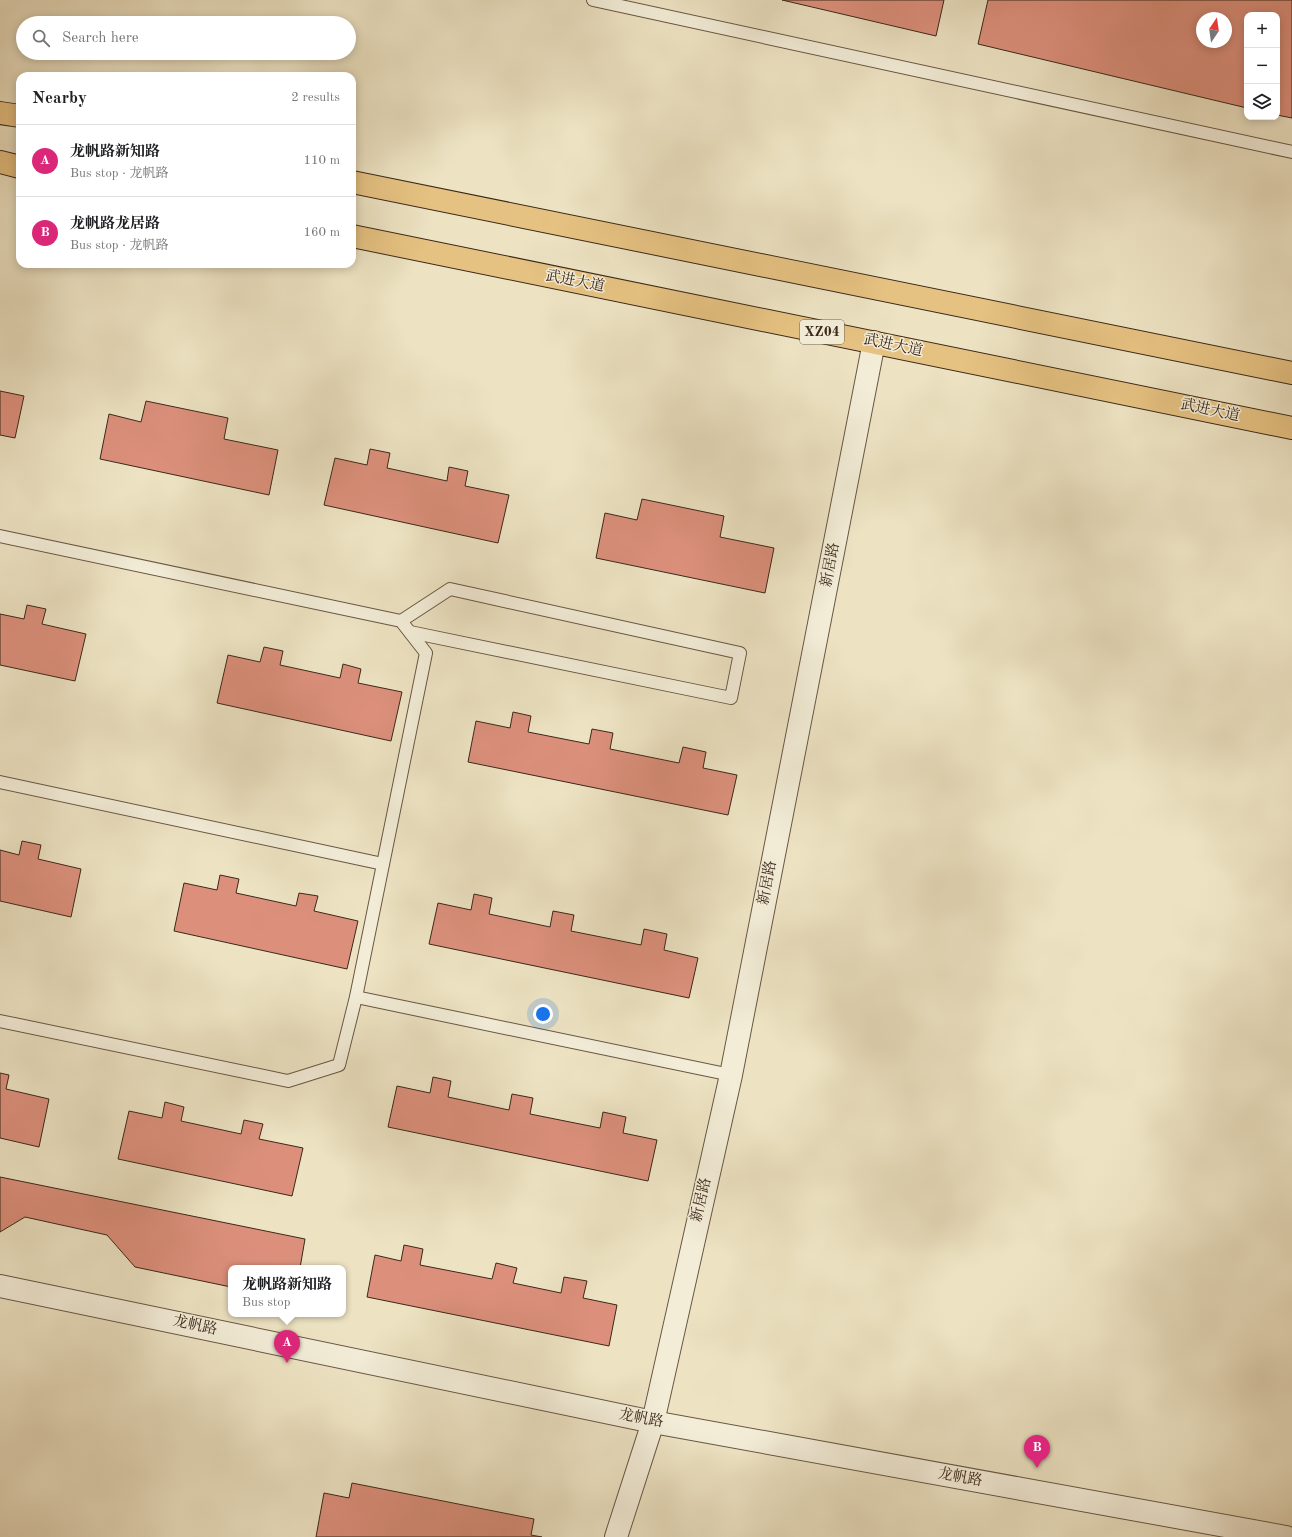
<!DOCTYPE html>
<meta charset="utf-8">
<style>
:root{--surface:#fff;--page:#f6f6f6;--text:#202124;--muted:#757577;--line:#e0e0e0;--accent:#db2777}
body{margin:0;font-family:"Old Standard TT","Noto Serif SC",serif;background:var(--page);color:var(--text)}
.controls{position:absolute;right:12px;top:12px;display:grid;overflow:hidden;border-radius:8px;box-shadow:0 2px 10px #0003}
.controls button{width:36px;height:36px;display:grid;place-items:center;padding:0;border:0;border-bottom:1px solid var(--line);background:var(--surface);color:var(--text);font:20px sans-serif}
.compass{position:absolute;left:1196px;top:12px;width:36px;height:36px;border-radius:50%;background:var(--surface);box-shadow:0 2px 10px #0003;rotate:13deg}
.you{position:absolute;left:543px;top:1014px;width:14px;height:14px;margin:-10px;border:3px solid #fff;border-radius:50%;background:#1a73e8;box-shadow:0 0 0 6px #1a73e833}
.badge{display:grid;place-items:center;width:26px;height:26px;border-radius:50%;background:var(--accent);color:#fff;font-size:13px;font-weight:700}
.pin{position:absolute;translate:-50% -33px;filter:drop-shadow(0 1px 2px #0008)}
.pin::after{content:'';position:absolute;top:21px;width:14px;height:12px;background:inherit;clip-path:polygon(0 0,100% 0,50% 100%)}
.popup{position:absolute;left:228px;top:1265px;width:118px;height:52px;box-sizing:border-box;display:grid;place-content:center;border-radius:8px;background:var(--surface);filter:drop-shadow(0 1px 3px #0005);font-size:13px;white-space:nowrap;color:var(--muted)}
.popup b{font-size:15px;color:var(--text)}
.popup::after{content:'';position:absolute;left:50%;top:100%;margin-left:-8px;border:8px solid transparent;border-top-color:var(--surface)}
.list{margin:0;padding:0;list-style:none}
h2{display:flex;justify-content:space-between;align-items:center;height:52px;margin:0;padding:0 16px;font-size:17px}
h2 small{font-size:13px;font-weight:400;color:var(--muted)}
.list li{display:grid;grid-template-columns:26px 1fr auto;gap:12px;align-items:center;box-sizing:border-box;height:72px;padding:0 16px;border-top:1px solid var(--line)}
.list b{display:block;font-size:15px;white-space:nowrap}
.list p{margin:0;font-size:13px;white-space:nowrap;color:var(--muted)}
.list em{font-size:13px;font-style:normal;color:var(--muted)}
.icon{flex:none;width:22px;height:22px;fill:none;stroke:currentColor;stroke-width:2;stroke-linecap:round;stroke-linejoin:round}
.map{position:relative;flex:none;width:1292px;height:1537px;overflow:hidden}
.search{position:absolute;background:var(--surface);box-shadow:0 2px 10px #0003;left:16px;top:16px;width:340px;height:44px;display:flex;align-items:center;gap:10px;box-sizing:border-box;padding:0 14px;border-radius:22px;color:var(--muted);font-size:15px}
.panel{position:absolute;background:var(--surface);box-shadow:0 2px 10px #0003;left:16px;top:72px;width:340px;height:196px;border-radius:12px}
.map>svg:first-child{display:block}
.building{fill:#dc907c;stroke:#3b281a;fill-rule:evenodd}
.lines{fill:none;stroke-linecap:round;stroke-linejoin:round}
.service-casing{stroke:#685744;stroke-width:14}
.minor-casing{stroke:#685744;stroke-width:24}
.tertiary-casing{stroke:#685744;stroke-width:24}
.primary-casing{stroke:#3b281a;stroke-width:24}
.service{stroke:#f3edd8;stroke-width:12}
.minor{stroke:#f3edd8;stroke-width:22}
.tertiary{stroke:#f3edd8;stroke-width:22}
.primary{stroke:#e6c282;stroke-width:22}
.labels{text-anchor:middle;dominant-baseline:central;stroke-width:3;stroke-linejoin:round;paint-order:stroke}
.shield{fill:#f3edd8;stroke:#726353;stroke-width:1}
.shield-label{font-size:14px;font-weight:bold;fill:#3b281a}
.street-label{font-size:15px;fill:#3b281a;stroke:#f3edd8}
</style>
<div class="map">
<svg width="1292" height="1537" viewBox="0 0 1292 1537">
<rect width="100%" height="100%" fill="#ede3c3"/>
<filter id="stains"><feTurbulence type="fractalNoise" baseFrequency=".005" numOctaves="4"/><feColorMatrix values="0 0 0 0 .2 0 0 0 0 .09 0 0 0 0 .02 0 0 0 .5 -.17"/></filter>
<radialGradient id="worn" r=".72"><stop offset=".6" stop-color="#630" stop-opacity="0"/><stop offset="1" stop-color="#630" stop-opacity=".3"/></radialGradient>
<g class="building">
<polygon points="782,0 944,0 936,36"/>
<path d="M988,0H1292V118L1277,115V15H1247V108L978,44ZM1202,18H1226V42H1202Z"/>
<polygon points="0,391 24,396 15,438 0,435"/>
<polygon points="146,401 228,418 224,439 278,450 269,495 100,459 109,414 141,422"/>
<polygon points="370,449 390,453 387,468 447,481 449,467 468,471 465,486 509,495 498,543 324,505 335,458 367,465"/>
<polygon points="642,499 724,516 720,537 774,548 765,593 596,558 605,513 637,520"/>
<polygon points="27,605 46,609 42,624 86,634 75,681 0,665 0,614 24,619"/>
<polygon points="264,647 283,651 280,665 340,678 343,664 361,669 358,683 402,692 391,741 217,703 228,655 260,662"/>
<polygon points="513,712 531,716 528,732 589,744 592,729 613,733 610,749 679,763 683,747 706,752 703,768 737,775 728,815 468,762 476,721 510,728"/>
<polygon points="22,841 41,845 38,859 81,869 71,917 0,901 0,850 19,855"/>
<polygon points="220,875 239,879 236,893 296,906 299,893 318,896 314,911 358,921 347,969 174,931 184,883 217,890"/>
<polygon points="474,894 492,898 489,914 550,927 553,911 574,915 571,931 641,945 644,929 667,934 664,950 698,958 689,998 429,944 438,903 471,910"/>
<polygon points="0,1073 9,1075 6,1089 49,1099 39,1147 0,1138"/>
<polygon points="433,1077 451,1081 448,1097 509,1110 512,1094 533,1098 530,1114 600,1128 603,1112 626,1117 623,1133 657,1140 648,1181 388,1127 397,1086 430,1093"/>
<polygon points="165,1102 184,1107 181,1121 241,1134 244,1120 263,1124 259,1139 303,1148 292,1196 118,1159 129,1111 162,1118"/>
<polygon points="0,1177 305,1239 300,1268 231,1268 231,1287 135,1267 107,1235 25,1217 0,1232"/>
<polygon points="404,1245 423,1249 420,1265 492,1279 496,1263 517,1268 513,1283 561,1293 564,1277 587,1281 583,1298 617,1305 609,1346 367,1297 375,1255 401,1261"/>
<polygon points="352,1483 534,1519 531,1535 542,1537 316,1537 324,1493 349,1498"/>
</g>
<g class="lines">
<defs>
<g id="service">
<polyline points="593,0 1292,152"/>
<polyline points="0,536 401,621 426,653 356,997 339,1065 288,1081 0,1021"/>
<polyline points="401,621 450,589 740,653 731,698 410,632"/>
<polyline points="0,782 383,864"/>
<polyline points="356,997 731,1075"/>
</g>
<polyline id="minor" points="616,1537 653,1422 731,1075 874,342"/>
<polyline id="tertiary" points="0,1286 653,1422 1286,1537"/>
<g id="primary">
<polyline points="0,113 20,116"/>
<polyline points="0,162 20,167"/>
<polyline points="352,182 1292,373"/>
<polyline points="352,236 1292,428"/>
</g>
</defs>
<use href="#service" class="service-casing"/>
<use href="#minor" class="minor-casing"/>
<use href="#tertiary" class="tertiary-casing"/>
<use href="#primary" class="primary-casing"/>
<use href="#service" class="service"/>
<use href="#minor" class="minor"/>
<use href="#tertiary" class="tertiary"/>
<use href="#primary" class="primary"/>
</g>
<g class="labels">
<rect class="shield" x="800" y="320" width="44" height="24" rx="3"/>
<g class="shield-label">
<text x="822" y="332">XZ04</text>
</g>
<g class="street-label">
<text transform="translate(575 282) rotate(11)">武进大道</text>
<text transform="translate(893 346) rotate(12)">武进大道</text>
<text transform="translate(1210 411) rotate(12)">武进大道</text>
<text transform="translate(831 565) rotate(-79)">新居路</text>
<text transform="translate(768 883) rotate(-79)">新居路</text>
<text transform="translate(702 1200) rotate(-77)">新居路</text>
<text transform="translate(195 1326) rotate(12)">龙帆路</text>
<text transform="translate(641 1419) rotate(11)">龙帆路</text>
<text transform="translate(960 1478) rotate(10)">龙帆路</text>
</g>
</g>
<rect width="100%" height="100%" filter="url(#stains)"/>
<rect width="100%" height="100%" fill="url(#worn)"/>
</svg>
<div class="controls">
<button>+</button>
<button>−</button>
<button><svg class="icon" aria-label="layers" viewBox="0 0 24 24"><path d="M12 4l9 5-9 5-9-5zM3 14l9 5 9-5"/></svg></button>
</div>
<svg class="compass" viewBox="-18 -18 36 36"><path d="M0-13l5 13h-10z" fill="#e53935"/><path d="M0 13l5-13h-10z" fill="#757577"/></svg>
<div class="you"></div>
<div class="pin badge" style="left:287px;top:1363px">A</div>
<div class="popup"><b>龙帆路新知路</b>Bus stop</div>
<div class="pin badge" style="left:1037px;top:1468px">B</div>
<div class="search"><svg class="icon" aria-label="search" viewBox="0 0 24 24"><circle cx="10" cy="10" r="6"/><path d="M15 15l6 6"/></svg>Search here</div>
<section class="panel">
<h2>Nearby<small>2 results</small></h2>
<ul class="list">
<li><span class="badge">A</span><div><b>龙帆路新知路</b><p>Bus stop · 龙帆路</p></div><em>110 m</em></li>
<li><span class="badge">B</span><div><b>龙帆路龙居路</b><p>Bus stop · 龙帆路</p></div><em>160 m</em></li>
</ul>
</section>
</div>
